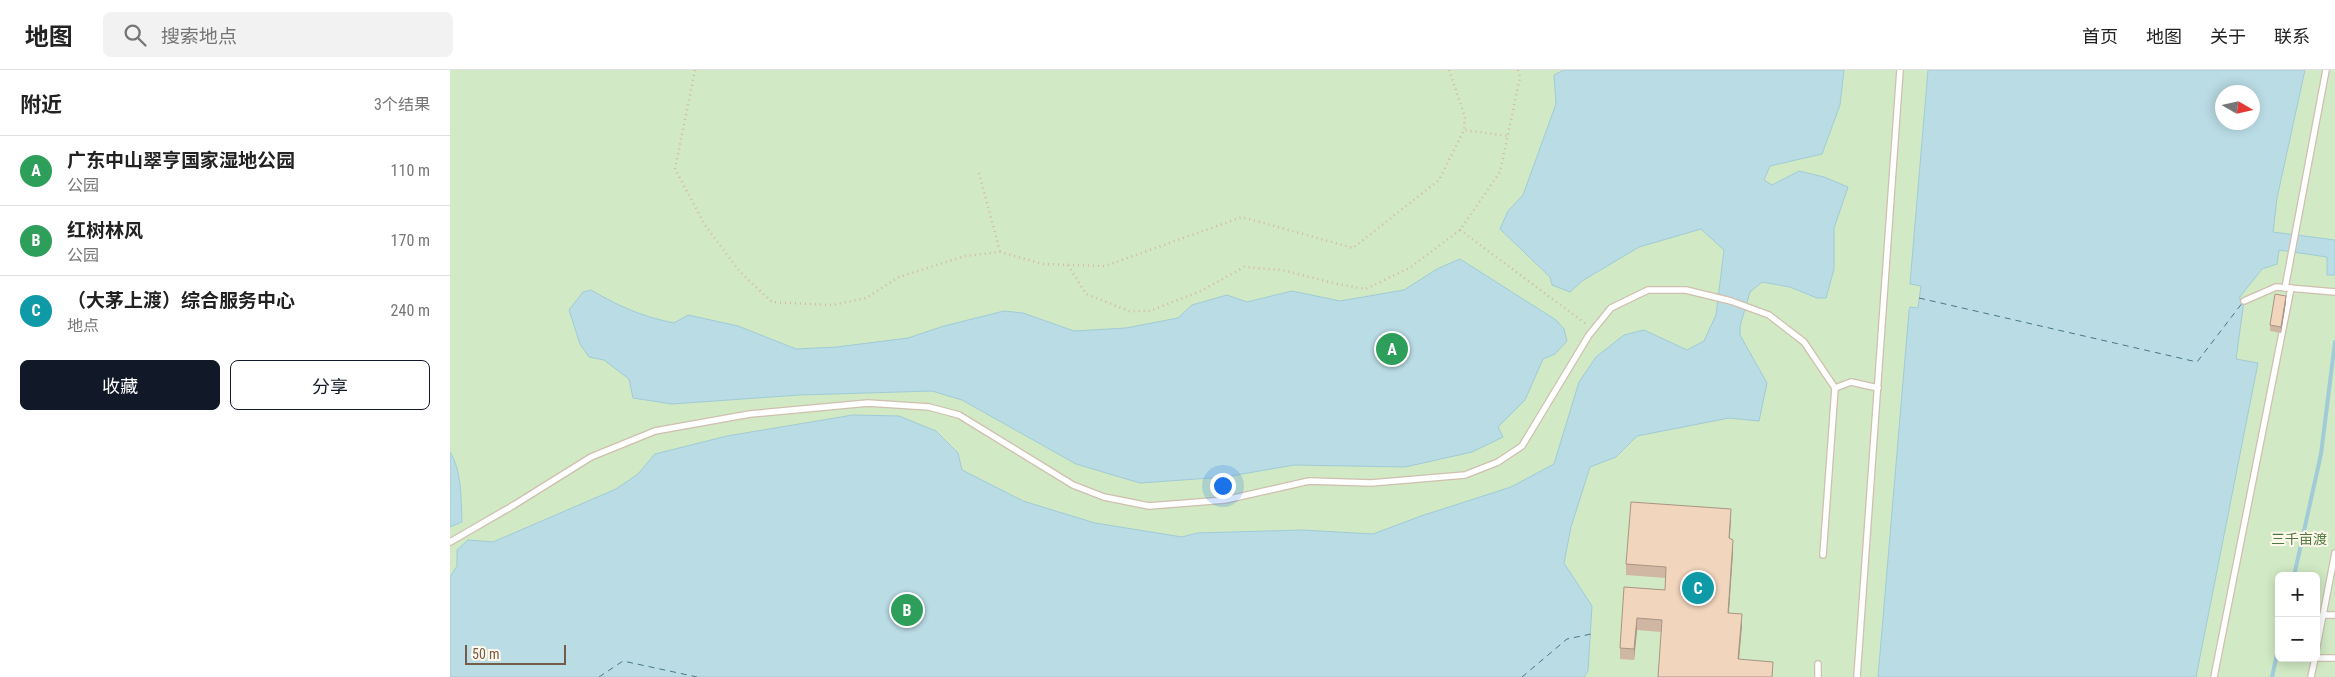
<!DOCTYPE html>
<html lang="zh">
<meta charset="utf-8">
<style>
:root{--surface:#fff;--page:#f2f2f2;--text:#222;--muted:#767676;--line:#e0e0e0;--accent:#111827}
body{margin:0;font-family:"Roboto Condensed","Noto Sans SC",sans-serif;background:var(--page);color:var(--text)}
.controls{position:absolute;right:15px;bottom:15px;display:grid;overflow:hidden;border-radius:8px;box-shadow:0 2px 12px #0003}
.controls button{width:45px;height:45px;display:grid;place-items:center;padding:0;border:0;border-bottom:1px solid var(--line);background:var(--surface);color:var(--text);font:25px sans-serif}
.compass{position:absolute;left:1765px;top:15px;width:45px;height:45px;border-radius:50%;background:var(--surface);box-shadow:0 2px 12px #0003;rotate:99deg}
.scale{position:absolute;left:15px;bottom:12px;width:101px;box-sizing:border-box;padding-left:5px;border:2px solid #745c4b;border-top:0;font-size:14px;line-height:18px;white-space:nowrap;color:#745c4b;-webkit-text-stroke:4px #fff8eb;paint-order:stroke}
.you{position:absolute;left:772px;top:415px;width:18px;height:18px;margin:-12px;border:4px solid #fff;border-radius:50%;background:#1a73e8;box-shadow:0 0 0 8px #1a73e833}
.badge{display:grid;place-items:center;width:32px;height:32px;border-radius:50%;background:var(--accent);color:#fff;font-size:16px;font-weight:700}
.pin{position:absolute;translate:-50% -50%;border:2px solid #fff;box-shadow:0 1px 5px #0006}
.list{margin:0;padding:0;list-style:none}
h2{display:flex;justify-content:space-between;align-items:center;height:65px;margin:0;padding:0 20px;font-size:21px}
h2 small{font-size:16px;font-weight:400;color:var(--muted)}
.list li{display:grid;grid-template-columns:32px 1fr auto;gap:15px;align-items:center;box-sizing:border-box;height:70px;padding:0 20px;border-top:1px solid var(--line)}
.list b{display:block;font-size:19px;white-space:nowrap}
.list p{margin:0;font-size:16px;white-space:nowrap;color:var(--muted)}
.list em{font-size:16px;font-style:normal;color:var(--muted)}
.actions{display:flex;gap:10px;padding:15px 20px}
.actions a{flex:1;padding:11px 0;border:1px solid var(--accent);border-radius:8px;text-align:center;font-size:18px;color:var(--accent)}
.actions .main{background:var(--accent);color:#fff}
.icon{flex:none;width:28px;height:28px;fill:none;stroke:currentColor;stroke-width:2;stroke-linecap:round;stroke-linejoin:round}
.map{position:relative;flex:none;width:1885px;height:607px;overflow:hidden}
header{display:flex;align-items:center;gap:30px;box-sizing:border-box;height:70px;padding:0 25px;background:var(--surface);border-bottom:1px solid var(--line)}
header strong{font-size:24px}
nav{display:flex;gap:28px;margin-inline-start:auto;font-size:18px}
.search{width:350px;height:45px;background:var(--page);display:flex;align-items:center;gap:12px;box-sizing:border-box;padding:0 18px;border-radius:8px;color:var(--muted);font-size:19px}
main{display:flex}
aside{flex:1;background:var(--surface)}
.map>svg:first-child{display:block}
.green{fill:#d1e9c4;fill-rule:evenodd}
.water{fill:#badce5;stroke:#a0cbd7;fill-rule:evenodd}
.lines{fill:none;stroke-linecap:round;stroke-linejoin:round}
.stream{stroke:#a0cbd7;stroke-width:4}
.ferry{stroke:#457987;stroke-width:1;stroke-dasharray:6 5;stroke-linecap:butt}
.lane-casing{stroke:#cfbfaf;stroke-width:8}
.path{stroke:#d6b8a0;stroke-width:2.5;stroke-dasharray:1 4;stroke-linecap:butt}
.lane{stroke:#fff;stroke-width:5.5}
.wall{fill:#cfb7a3}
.shaded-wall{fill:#a99584}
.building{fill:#f1d5bd;stroke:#a99584}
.labels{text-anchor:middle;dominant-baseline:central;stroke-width:4;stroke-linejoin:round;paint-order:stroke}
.park-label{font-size:14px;fill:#507942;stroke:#fff8eb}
</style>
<header>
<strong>地图</strong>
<div class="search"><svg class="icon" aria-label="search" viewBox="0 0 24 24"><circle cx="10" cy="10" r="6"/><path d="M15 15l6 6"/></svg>搜索地点</div>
<nav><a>首页</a><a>地图</a><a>关于</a><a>联系</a></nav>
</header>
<main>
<aside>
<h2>附近<small>3个结果</small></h2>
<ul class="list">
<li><span class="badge" style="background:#2e9e5b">A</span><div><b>广东中山翠亨国家湿地公园</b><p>公园</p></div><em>110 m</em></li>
<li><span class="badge" style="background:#2e9e5b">B</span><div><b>红树林风</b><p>公园</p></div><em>170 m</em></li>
<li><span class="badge" style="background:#0f9aa8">C</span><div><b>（大茅上渡）综合服务中心</b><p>地点</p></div><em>240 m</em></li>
</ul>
<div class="actions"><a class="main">收藏</a><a>分享</a></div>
</aside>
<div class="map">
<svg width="1885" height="607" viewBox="0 0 1885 607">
<rect width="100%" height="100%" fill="#fcf4e5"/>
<path class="green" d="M0,0H1885V607H0ZM1772,22H1802V52H1772ZM1829,506H1866V588H1829Z"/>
<g class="water">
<polygon points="1114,0 1394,0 1390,35 1372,84 1320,96 1314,110 1322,115 1349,101 1374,107 1398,117 1384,158 1384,199 1376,228 1367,228 1340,217 1312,212 1300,222 1290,256 1290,265 1317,313 1309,351 1279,348 1187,366 1166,387 1140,397 1121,457 1114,493 1142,536 1138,601 1134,607 0,607 0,507 7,496 7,480 18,470 43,472 166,419 188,404 205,384 277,366 403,345 449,346 486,361 508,383 512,400 573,431 645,453 732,467 747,463 852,460 923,464 971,446 1061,417 1104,394 1129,312 1146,287 1174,265 1194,260 1237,280 1254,271 1266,245 1274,180 1251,159 1189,177 1132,211 1120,222 1102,215 1100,207 1050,159 1058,141 1073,125 1106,34 1104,5"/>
<path d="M1478,0H1855L1827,128L1823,162L1885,170V205H1877V187L1829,180L1827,194L1812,199L1789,228L1794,231L1786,289L1808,293L1746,607H1428L1459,241L1460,237L1468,238L1471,216L1460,214ZM1772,22H1802V52H1772Z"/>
<path d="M1010,189L1106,250L1114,259L1117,271L1105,284L1093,289L1075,330L1048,357L1053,367L1022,382L955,397L844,395L775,407L690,413L626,394L512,330L482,321L349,325L222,334L183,328L179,309L154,290L139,287L130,274L119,240L133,222L141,220C168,236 193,247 224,253L238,245L288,256L346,279L387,277L458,268L494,256L554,241L573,243L624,261L676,258L728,248L742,235L777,225L797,232L842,221L890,231L954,220L987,199Z"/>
<path d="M0,382C12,401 11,430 12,452L0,457Z"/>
</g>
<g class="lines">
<g class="stream">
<polyline points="1844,506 1871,384 1885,272"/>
<polyline points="1822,607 1829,575"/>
</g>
<g class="ferry">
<polyline points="1469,228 1747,292 1793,232"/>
<polyline points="149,607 173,591 247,607"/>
<polyline points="1072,607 1117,569 1141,564"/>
</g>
<defs>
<g id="lane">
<polyline points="1835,218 1876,0"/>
<polyline points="1794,231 1826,217 1885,222"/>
<polyline points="1385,318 1401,312 1428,318"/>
<polyline points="0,472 64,435 141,387 205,361 300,344 418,333 479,337 509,345 623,415 654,427 699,436 775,430 859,411 921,413 1015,405 1048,392 1072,376 1139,265 1161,238 1198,220 1236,220 1281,231 1319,245 1354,272 1385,318 1373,485"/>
<polyline points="1873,545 1885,545"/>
<polyline points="1866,581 1885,483"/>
<polyline points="1866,588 1885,588"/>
<polyline points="1368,607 1368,594"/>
<polyline points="1407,607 1450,0"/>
<polyline points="1764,607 1841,218"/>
<polyline points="1861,607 1865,588"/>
</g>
</defs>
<use href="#lane" class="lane-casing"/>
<g class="path">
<polyline points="245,0 225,99 255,155 290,202 322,232 382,235 416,228 449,207 515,186 550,182 593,194 655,196 792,147 903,178 989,110 1014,60 1058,66"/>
<polyline points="999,0 1015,47 1014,60"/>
<polyline points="529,103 550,182"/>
<polyline points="1010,160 1136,254"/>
<polyline points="618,195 636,224 679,241 700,241 751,221 794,197 832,200 888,214 916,219 961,197 1010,160 1050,102 1070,7 1068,0"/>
</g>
<use href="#lane" class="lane"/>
</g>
<g class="wall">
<polygon points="1836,232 1831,263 1820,261 1820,255"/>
<polygon points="1281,450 1279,468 1283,482 1279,543 1292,555 1289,589 1323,607 1211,562 1187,560 1184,590 1170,589 1170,578 1174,517 1215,520 1216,508 1176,505 1176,494"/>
</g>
<g class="shaded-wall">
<polygon points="1836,226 1836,232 1831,263 1831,257"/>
<polygon points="1281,439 1281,450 1279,479 1279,468"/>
<polygon points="1283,470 1283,482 1278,554 1278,543"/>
<polygon points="1292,544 1292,555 1288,601 1288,589"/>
<polygon points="1187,548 1187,560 1184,590 1184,579"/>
</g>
<g class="building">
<polygon points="1825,224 1836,226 1831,257 1820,255"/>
<polygon points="1181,432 1281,439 1279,468 1283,470 1278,543 1292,544 1288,589 1323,592 1322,607 1208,607 1212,550 1187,548 1184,579 1170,578 1174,517 1215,520 1216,497 1176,494"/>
</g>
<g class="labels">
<g class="park-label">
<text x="1849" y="469">三千亩渡</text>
</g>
</g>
</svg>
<div class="controls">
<button>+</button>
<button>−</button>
</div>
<svg class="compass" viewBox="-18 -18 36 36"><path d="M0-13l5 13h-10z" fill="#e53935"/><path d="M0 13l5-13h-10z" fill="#767676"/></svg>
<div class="scale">50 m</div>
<div class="you"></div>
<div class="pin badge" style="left:942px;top:279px;background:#2e9e5b">A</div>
<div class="pin badge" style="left:457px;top:540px;background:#2e9e5b">B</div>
<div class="pin badge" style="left:1248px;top:518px;background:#0f9aa8">C</div>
</div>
</main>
